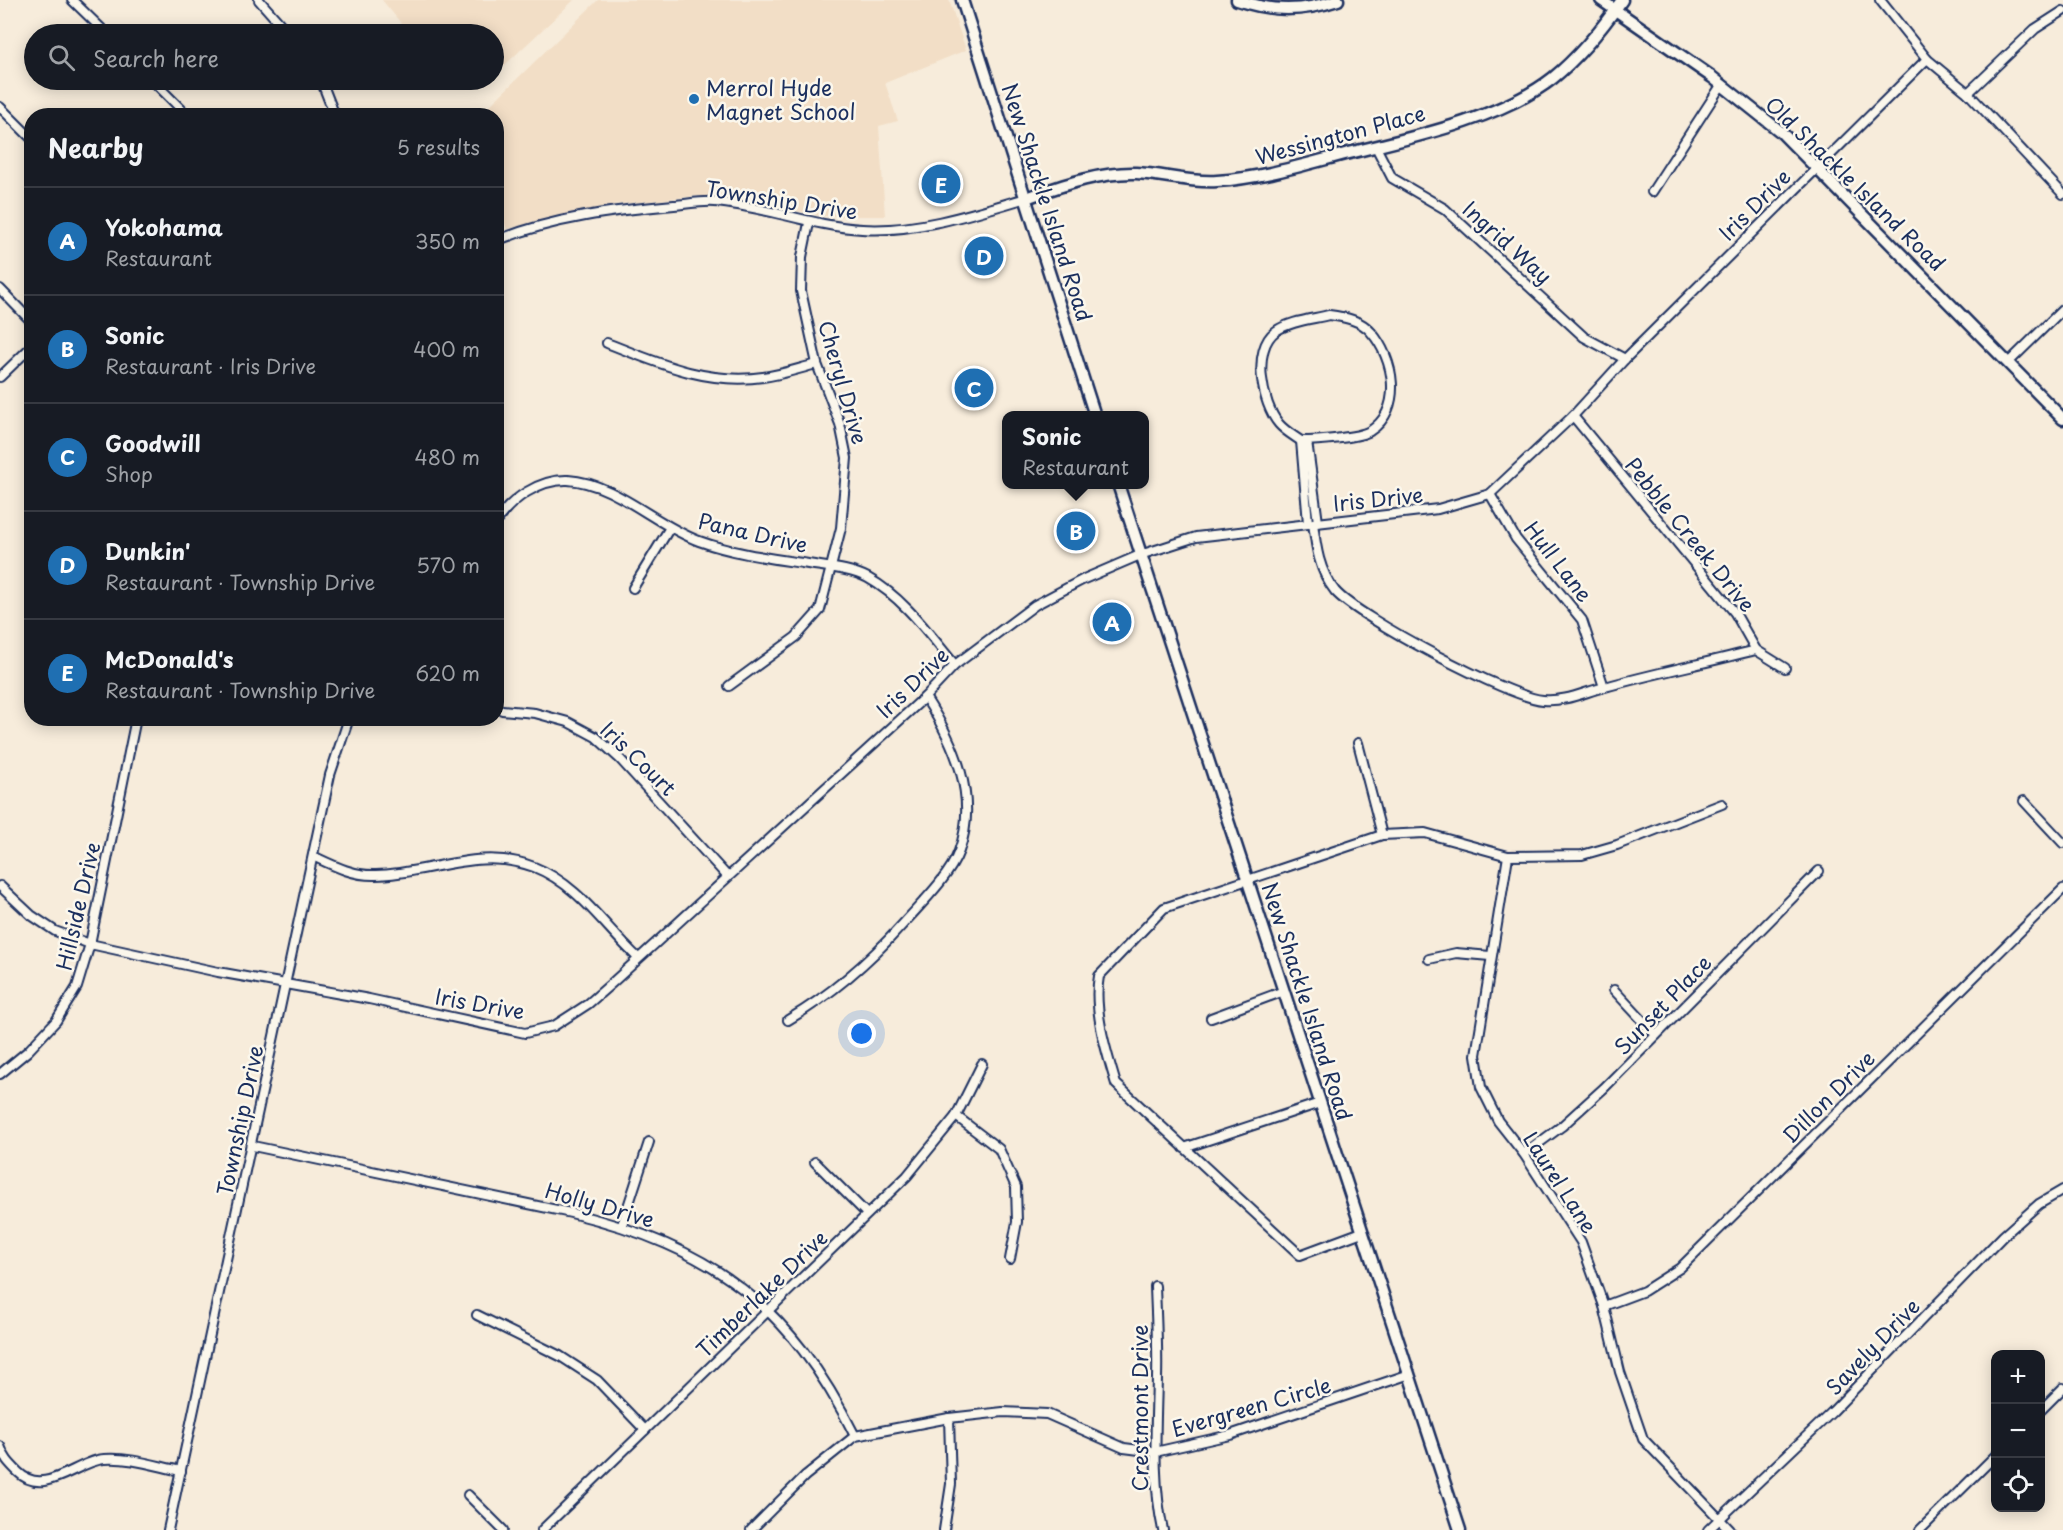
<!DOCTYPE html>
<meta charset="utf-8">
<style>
:root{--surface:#171b24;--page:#20242c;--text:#f1f3f6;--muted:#9ea1a6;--line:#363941;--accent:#1f6fb2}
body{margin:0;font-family:"Playpen Sans",sans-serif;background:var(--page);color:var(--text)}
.controls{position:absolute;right:18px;bottom:18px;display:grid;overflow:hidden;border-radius:12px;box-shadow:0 3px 15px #0003}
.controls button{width:54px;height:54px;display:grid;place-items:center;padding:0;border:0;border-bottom:2px solid var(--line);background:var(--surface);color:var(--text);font:30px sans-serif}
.you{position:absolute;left:862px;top:1034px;width:21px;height:21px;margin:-15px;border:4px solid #fff;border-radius:50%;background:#1a73e8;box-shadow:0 0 0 9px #1a73e833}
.badge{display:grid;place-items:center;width:39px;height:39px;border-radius:50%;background:var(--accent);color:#fff;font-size:20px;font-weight:700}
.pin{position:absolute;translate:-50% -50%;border:3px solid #fff;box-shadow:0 2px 6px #0006}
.popup{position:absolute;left:1002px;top:411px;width:147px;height:78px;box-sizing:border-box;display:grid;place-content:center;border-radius:12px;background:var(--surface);filter:drop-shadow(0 2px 4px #0005);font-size:20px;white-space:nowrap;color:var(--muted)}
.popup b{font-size:22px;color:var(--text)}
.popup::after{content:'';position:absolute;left:50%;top:100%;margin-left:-12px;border:12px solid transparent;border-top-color:var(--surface)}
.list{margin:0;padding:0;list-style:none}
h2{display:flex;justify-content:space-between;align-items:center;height:78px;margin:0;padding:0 24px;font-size:26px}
h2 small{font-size:20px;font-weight:400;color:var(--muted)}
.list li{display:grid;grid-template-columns:39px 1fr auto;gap:18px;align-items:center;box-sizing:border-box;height:108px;padding:0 24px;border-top:2px solid var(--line)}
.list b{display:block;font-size:22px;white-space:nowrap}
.list p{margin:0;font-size:20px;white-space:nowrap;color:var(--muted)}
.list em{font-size:20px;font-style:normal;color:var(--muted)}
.icon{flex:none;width:33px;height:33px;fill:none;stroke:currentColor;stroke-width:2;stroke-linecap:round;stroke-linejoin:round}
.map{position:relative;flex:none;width:2063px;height:1530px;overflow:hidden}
.search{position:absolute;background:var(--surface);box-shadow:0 3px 15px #0003;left:24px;top:24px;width:480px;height:66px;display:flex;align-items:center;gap:15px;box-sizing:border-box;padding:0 21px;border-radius:33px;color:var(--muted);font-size:22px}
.panel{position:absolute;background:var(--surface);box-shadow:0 3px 15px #0003;left:24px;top:108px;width:480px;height:618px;border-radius:24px}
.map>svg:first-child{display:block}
.built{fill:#f2dec6}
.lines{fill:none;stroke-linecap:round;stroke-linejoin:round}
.street-casing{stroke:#1b2f5e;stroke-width:12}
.secondary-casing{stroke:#1b2f5e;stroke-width:15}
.street{stroke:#fbf7ec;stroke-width:8}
.secondary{stroke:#fbf7ec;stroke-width:10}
.poi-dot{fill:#1f6fb2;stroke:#fbf7ec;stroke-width:2}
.labels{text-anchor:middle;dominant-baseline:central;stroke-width:5;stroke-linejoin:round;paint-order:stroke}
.poi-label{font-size:21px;fill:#1b2f5e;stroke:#fbf7ec;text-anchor:start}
.street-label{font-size:21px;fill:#1b2f5e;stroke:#fbf7ec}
</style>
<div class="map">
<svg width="2063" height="1530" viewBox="0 0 2063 1530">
<rect width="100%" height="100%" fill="#f7ecdb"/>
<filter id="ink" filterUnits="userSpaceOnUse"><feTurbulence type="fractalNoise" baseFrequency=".0167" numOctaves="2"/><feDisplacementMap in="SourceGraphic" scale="12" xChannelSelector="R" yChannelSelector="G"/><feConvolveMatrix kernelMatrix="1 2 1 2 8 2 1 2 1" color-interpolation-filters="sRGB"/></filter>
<g filter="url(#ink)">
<g class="built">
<polygon points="382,0 574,0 494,75 494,34 410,34"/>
<polygon points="598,0 949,0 966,50 885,83 898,121 879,126 885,216 823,216 743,200 696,196 611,205 507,229 497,205 496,116 480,115"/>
</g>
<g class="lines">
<defs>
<g id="street">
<polyline points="72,0 107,34"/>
<polyline points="259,0 289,34"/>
<polyline points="1880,0 1927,59 1968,93 2063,194"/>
<polyline points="152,80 188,116"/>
<polyline points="321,80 335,116"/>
<polyline points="1968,93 2035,29 2063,11"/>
<polyline points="0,107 32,139"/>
<polyline points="1376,147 1392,178 1445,209 1584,337 1625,359"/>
<polyline points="1652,192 1722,84"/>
<path d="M496,241C551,218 616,210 674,205C687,204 701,201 715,202C765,206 811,226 862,229C914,233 976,213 1026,198"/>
<polyline points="0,289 32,322"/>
<path d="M1329,315C1344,317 1361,320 1371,332C1394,358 1404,409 1370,431C1358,438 1316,441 1301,441C1294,436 1285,431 1279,424C1262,404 1251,349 1276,331C1290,321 1313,319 1329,315Z"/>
<path d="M607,343C658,363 707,385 763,377C781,375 800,368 817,364"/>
<polyline points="2008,363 2063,309"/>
<polyline points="0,377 32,346"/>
<polyline points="1573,416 1735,613 1756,650 1785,668"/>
<polyline points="1301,441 1308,523"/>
<polyline points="1307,441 1318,522"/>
<polyline points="1490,494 1516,539 1582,620 1604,687"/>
<path d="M496,522C511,499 539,479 568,480C616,483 655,525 699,541C732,553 768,558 802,563C823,567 850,568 868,578C904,598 929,634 955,665"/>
<path d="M1313,523C1316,547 1319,571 1335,591C1357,617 1510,698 1543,700C1566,702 1584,692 1605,687C1655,673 1706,663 1756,650"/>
<polyline points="633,588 669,529"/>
<polyline points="729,686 796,637 820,610 841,528 847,458 840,424 817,364 801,291 802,257 809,223"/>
<polyline points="502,710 535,713 568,722 596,737 620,759 727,876"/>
<polyline points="1358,743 1382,835"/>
<polyline points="2024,801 2063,843"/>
<polyline points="1508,856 1476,1055 1481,1087 1498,1121 1524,1154 1581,1242 1604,1306 1620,1372 1643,1439 1730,1530"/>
<path d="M315,857C334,866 354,876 376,875C429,874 480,846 534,867C578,884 604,926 637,957"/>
<polyline points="0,886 31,915 55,931 90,944 218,972 369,999 525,1033 554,1026 588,1004 612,983 925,697 955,665 1035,605 1084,579 1140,555 1196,537 1438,509 1490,494 1573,416 1625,359 1927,59"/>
<polyline points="1429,959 1456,953 1490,956"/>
<polyline points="1614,990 1656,1035"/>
<polyline points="1211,1018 1284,991"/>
<path d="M788,1020C832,994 869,962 903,924C921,904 950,876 959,851C979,797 954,742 925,697"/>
<polyline points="0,1074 28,1051 56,1021 77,987 90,944 136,718"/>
<polyline points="956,1116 999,1149 1016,1187 1017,1222 1010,1259"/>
<path d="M253,1146L571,1213C712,1247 790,1305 855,1436"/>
<polyline points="1184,1148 1320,1103"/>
<polyline points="1524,1154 1562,1126 1604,1088 1819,871"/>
<polyline points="815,1162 867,1214"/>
<polyline points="622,1225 649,1142"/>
<path d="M1362,1232L1300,1255L1116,1084C1106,1051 1093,1009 1099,976L1164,908L1382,835L1425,833L1508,856L1582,855L1617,845L1722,804"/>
<path d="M1155,1286C1156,1316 1158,1347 1157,1378C1156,1429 1152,1480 1163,1530"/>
<polyline points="1604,1306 1644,1291 1680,1268 2063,889"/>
<polyline points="477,1315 560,1356 597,1380 645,1430"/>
<polyline points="2040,1411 2063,1388"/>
<path d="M0,1446C4,1458 9,1463 18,1472C44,1498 77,1461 104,1459C130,1457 156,1466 181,1471"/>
<polyline points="468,1495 503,1530"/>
<polyline points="168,1530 330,775 349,718"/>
<polyline points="542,1530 907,1176 956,1116 982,1064"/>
<polyline points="751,1530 805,1476 855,1436 949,1418 1003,1412 1047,1414 1124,1448 1155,1452 1230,1435 1407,1375"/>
<polyline points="944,1530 951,1484 949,1418"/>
<polyline points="1708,1530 1833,1411 2003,1236 2039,1204 2063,1190"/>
<polyline points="1920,1530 1996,1455"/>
</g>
<g id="secondary">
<polyline points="962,0 1095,416"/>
<path d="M1237,0C1273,12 1302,12 1338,0"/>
<polyline points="1601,0 1712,77 1781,132 2063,419"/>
<path d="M1026,198C1061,186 1098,172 1136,173C1163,174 1189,183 1217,181C1261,178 1303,165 1345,154C1410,138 1501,119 1553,78C1579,57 1603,27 1622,0"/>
<polyline points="1118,484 1460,1530"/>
</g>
</defs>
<use href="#street" class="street-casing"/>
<use href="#secondary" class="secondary-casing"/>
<use href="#street" class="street"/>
<use href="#secondary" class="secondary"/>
</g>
</g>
<circle class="poi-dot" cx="694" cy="99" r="6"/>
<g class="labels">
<g class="poi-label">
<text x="706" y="87">Merrol Hyde<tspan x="706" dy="24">Magnet School</tspan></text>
</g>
<g class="street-label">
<text transform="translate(1340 134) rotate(-15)">Wessington Place</text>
<text transform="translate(1856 183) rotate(44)">Old Shackle Island Road</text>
<text transform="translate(782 199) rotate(9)">Township Drive</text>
<text transform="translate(1048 202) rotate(72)">New Shackle Island Road</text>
<text transform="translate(1754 204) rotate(-45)">Iris Drive</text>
<text transform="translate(1508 242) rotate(42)">Ingrid Way</text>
<text transform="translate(844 382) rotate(74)">Cheryl Drive</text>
<text transform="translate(1378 498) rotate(-6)">Iris Drive</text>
<text transform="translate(753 532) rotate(13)">Pana Drive</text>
<text transform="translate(1691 534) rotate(51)">Pebble Creek Drive</text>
<text transform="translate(1559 561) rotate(52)">Hull Lane</text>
<text transform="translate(912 682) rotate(-44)">Iris Drive</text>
<text transform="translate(639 758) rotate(44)">Iris Court</text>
<text transform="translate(77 906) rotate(-77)">Hillside Drive</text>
<text transform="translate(1308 1001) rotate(72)">New Shackle Island Road</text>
<text transform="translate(480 1003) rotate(10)">Iris Drive</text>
<text transform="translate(1662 1004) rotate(-46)">Sunset Place</text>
<text transform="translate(1828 1096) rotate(-45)">Dillon Drive</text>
<text transform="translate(239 1120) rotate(-78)">Township Drive</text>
<text transform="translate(1561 1182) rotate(57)">Laurel Lane</text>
<text transform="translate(600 1204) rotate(16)">Holly Drive</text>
<text transform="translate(761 1293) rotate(-44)">Timberlake Drive</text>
<text transform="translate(1872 1346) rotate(-46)">Savely Drive</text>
<text transform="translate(1251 1406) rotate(-16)">Evergreen Circle</text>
<text transform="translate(1139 1408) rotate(-90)">Crestmont Drive</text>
</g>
</g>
</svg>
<div class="controls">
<button>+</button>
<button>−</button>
<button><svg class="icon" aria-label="locate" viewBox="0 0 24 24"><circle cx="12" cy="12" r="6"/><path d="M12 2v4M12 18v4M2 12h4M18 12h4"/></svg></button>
</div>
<div class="you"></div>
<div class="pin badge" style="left:1112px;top:622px">A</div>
<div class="pin badge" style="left:1076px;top:531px">B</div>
<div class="popup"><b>Sonic</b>Restaurant</div>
<div class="pin badge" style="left:974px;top:388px">C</div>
<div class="pin badge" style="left:984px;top:256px">D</div>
<div class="pin badge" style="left:941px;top:184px">E</div>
<div class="search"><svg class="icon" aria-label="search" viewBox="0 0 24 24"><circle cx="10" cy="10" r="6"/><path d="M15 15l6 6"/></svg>Search here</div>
<section class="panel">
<h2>Nearby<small>5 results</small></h2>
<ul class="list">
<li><span class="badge">A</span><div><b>Yokohama</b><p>Restaurant</p></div><em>350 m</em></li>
<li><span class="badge">B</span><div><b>Sonic</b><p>Restaurant · Iris Drive</p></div><em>400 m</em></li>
<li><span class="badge">C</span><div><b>Goodwill</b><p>Shop</p></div><em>480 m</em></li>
<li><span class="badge">D</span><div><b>Dunkin'</b><p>Restaurant · Township Drive</p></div><em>570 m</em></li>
<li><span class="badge">E</span><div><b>McDonald's</b><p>Restaurant · Township Drive</p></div><em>620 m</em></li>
</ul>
</section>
</div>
